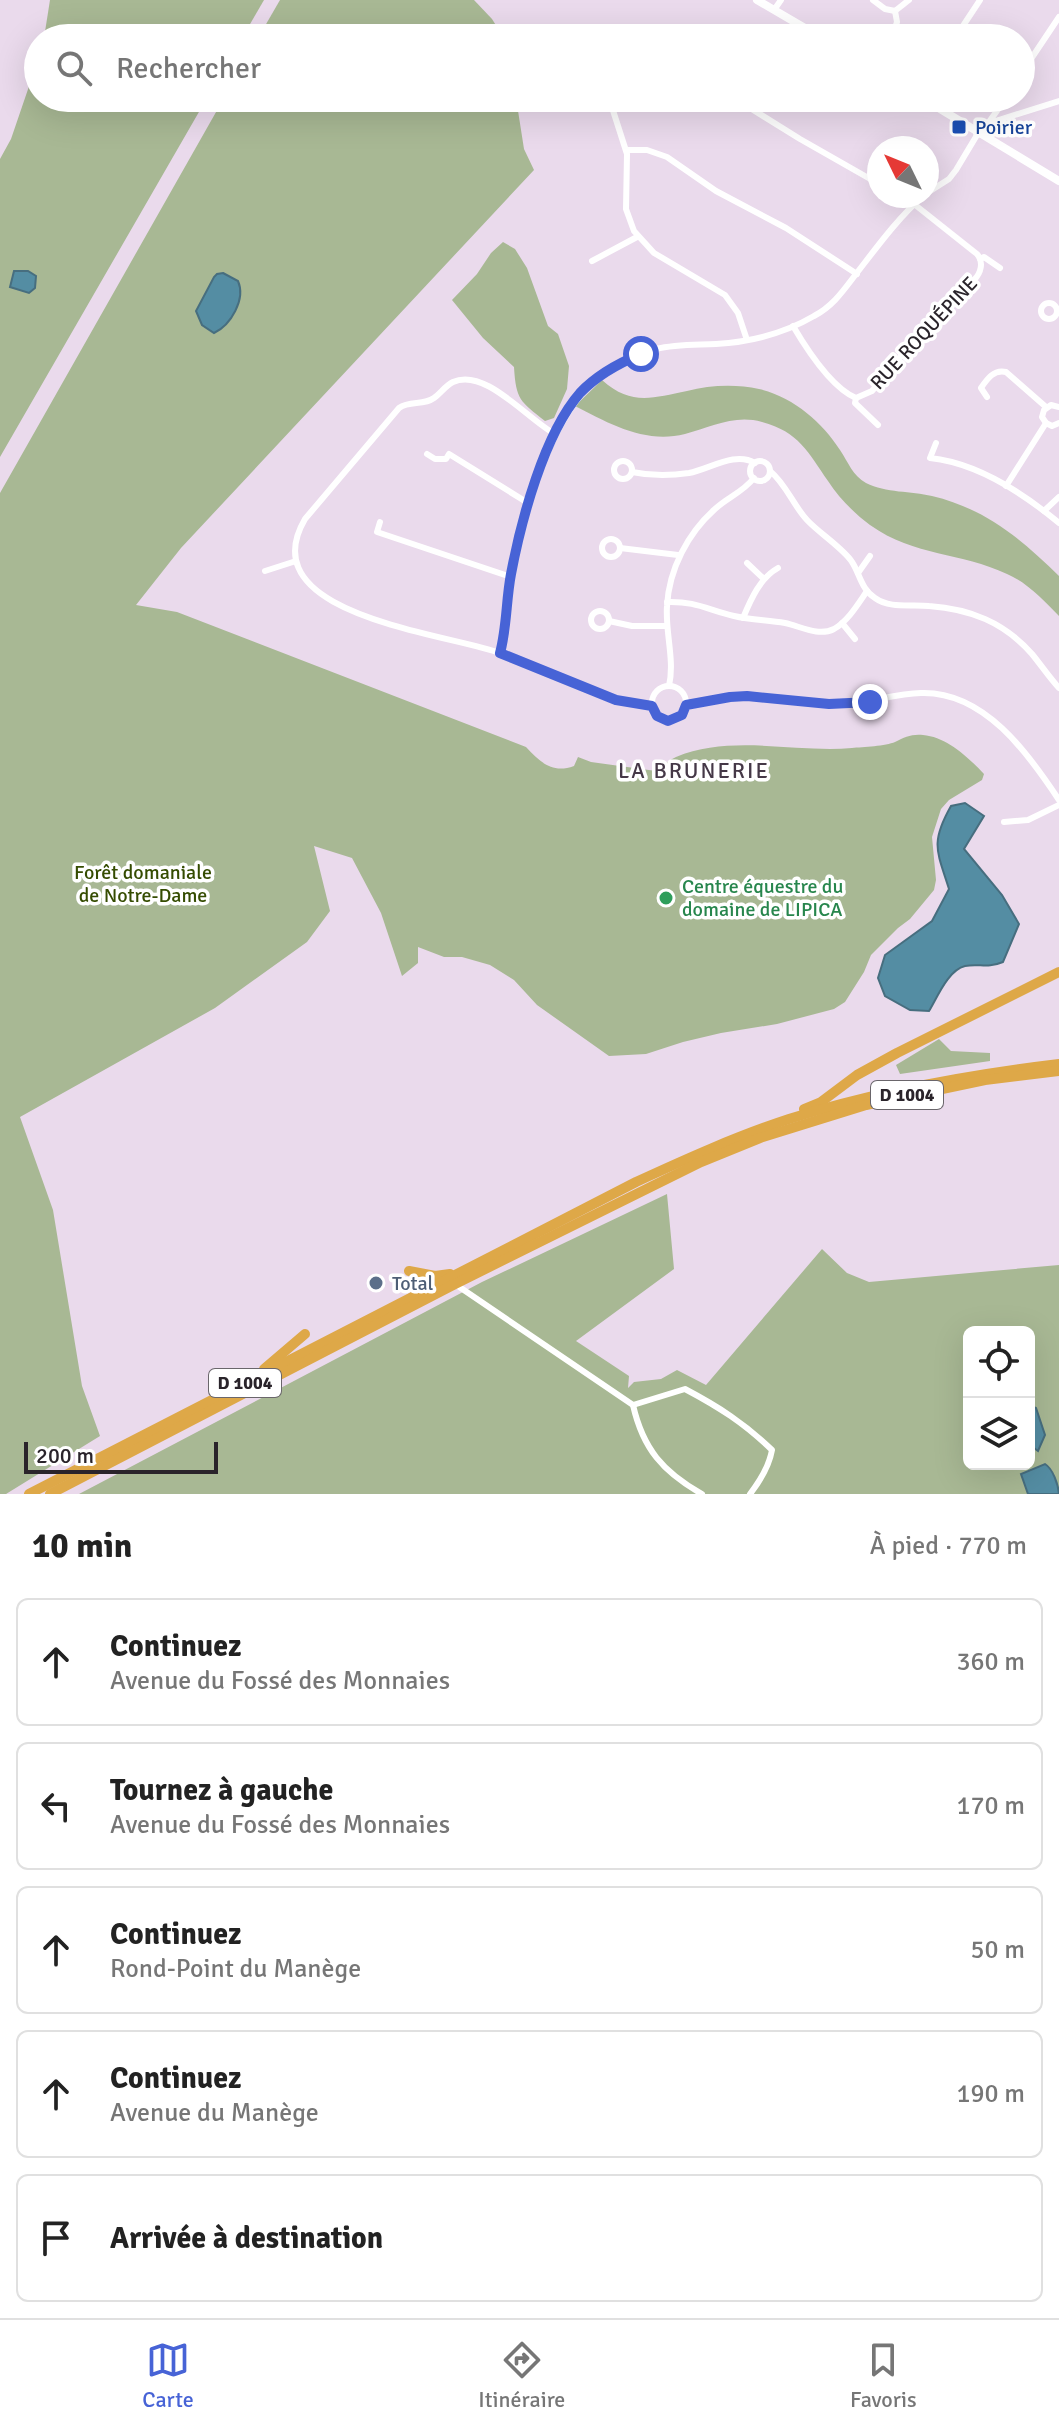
<!DOCTYPE html>
<html lang="fr">
<meta charset="utf-8">
<style>
:root{--surface:#fff;--page:#f6f6f6;--text:#222;--muted:#767676;--line:#e0e0e0;--accent:#4763d6}
body{margin:0;font-family:Signika,sans-serif;background:var(--page);color:var(--text)}
.controls{position:absolute;right:24px;bottom:24px;display:grid;overflow:hidden;border-radius:12px;box-shadow:0 8px 32px #0002}
.controls button{width:72px;height:72px;display:grid;place-items:center;padding:0;border:0;border-bottom:2px solid var(--line);background:var(--surface);color:var(--text);font:40px sans-serif}
.compass{position:absolute;left:867px;top:136px;width:72px;height:72px;border-radius:50%;background:var(--surface);box-shadow:0 8px 32px #0002;rotate:313deg}
.scale{position:absolute;left:24px;bottom:20px;width:194px;box-sizing:border-box;padding-left:8px;border:4px solid #2a242b;border-top:0;font-size:22px;line-height:28px;white-space:nowrap;color:#2a242b;-webkit-text-stroke:6px #fff;paint-order:stroke}
.stop{position:absolute;width:24px;height:24px;margin:-18px;border:6px solid #4763d6;border-radius:50%;background:#fff}
.stop.end{background:#4763d6;border-color:#fff;box-shadow:0 2px 8px #0008}
.list{margin:0;padding:0;list-style:none}
h2{display:flex;justify-content:space-between;align-items:center;height:104px;margin:0;padding:0 32px;font-size:34px}
h2 small{font-size:26px;font-weight:400;color:var(--muted)}
.list li{display:grid;grid-template-columns:52px 1fr auto;gap:24px;align-items:center;box-sizing:border-box;height:128px;margin:0 16px 16px;padding:0 16px;border:2px solid var(--line);border-radius:12px}
.list b{display:block;font-size:30px;white-space:nowrap}
.list p{margin:0;font-size:26px;white-space:nowrap;color:var(--muted)}
.list em{font-size:26px;font-style:normal;color:var(--muted)}
.icon{flex:none;width:44px;height:44px;fill:none;stroke:currentColor;stroke-width:2;stroke-linecap:round;stroke-linejoin:round}
.map{position:relative;flex:none;width:1059px;height:1494px;overflow:hidden}
.search{position:absolute;background:var(--surface);box-shadow:0 8px 32px #0002;left:24px;right:24px;top:24px;height:88px;display:flex;align-items:center;gap:20px;box-sizing:border-box;padding:0 28px;border-radius:44px;color:var(--muted);font-size:30px}
.sheet{height:824px;background:var(--surface)}
nav{display:flex;justify-content:space-around;align-items:center;box-sizing:border-box;height:112px;border-top:2px solid var(--line);background:var(--surface);font-size:22px;color:var(--muted)}
nav a{display:grid;justify-items:center;gap:4px}
nav .on{color:var(--accent)}
.map>svg:first-child{display:block}
.green{fill:#a8b894;fill-rule:evenodd}
.water{fill:#548da3;stroke:#476e7f;stroke-width:2}
.lines{fill:none;stroke-linecap:round;stroke-linejoin:round}
.minor{stroke:#fff;stroke-width:6}
.secondary{stroke:#fff;stroke-width:8}
.trunk{stroke:#dea848;stroke-width:10}
.route{stroke:#4763d6;stroke-width:10}
.transit-dot{fill:#1a4fb4;stroke:#fff;stroke-width:3}
.leisure-dot{fill:#2e9e5b;stroke:#fff;stroke-width:3}
.service-dot{fill:#5c6f8a;stroke:#fff;stroke-width:3}
.labels{text-anchor:middle;dominant-baseline:central;stroke-width:7;stroke-linejoin:round;paint-order:stroke}
.shield{fill:#fff;stroke:#6a666b;stroke-width:2}
.shield-label{font-size:18px;font-weight:bold;fill:#2a242b}
.transit-label{font-size:20px;fill:#164399;stroke:#fff;text-anchor:start}
.street-label{font-size:20px;fill:#2a242b;stroke:#fff}
.park-label{font-size:20px;fill:#354c01;stroke:#fff}
.leisure-label{font-size:20px;fill:#27864d;stroke:#fff;text-anchor:start}
.service-label{font-size:20px;fill:#4e5e75;stroke:#fff;text-anchor:start}
.neighbourhood-label{font-size:22px;letter-spacing:2px;fill:#453847;stroke:#fff}
</style>
<div class="map">
<svg width="1059" height="1494" viewBox="0 0 1059 1494">
<rect width="100%" height="100%" fill="#eadaec"/>
<g class="green">
<polygon points="50,0 264,0 242,38 44,38"/>
<polygon points="280,0 474,0 492,19 504,38 258,38"/>
<polygon points="38,60 38,98 207,98 0,457 0,159 11,139"/>
<path d="M224,98H516L524,149L534,170L181,548L136,605L177,612L526,747C540,762 552,774 574,766L578,757L591,762L656,771C662,766 669,760 676,757C731,734 795,753 852,748C863,747 886,746 895,742C905,737 911,734 923,735C947,737 969,758 984,774L982,780L949,800L941,809L932,837L936,880L934,890L910,919L898,928L871,955L864,972L845,1002L834,1009L777,1024L721,1033L683,1042L646,1054L609,1056L537,1005L514,980L490,965L462,957H444L418,947V963L402,976L381,913L352,858L314,846L330,911L307,942L215,1008L20,1117L53,1210L82,1386L100,1436L6,1494H0V493Z"/>
<path d="M503,242L515,249L527,268L548,326L558,334L569,366L567,389L554,418L545,421C520,401 516,400 514,367L483,338L452,300L477,274L491,253Z"/>
<path d="M602,380C631,406 652,398 687,391C710,385 736,384 759,389C793,397 822,422 840,450C848,462 853,476 866,483C886,493 911,491 932,496C986,509 1020,538 1059,576V616C1044,601 1028,583 1007,574C961,552 915,557 870,525C854,513 839,498 828,481C808,452 799,432 762,422C735,414 711,427 685,434C645,444 610,424 575,406Z"/>
<polygon points="939,1039 951,1051 990,1053 990,1061 900,1074 896,1065"/>
<path d="M667,1194L674,1269L576,1341L629,1376L628,1388L634,1382L661,1379L677,1370L706,1385L822,1249L847,1273L869,1282L1059,1265V1494H79L482,1282ZM969,1332H1029V1464H969Z"/>
</g>
<g class="water">
<polygon points="14,271 28,271 36,276 35,288 29,293 10,287"/>
<path d="M223,273L238,281C246,299 231,325 214,333L202,325L196,311L214,277L217,274Z"/>
<path d="M965,803L984,816L964,849L1002,895L1019,924L1003,962C986,969 980,963 965,966C948,970 937,998 929,1011L910,1010L885,996L878,978L885,955L932,921L949,889C937,851 930,843 951,806Z"/>
<polygon points="1029,1405 1036,1408 1045,1435 1038,1451 1034,1448 1029,1429"/>
<path d="M1045,1464C1053,1469 1058,1484 1059,1494H1028L1021,1474Z"/>
</g>
<g class="lines">
<g class="minor">
<polyline points="873,0 885,9 895,11 909,0"/>
<polyline points="774,10 781,0"/>
<polyline points="893,34 897,22 895,11"/>
<polyline points="955,38 980,0"/>
<polyline points="1021,74 1059,17"/>
<polyline points="609,98 627,154 626,209 634,231 654,253 725,295 738,313 747,340"/>
<polyline points="734,98 800,139 879,184"/>
<polyline points="989,122 1006,98"/>
<polyline points="626,150 647,150 667,157 716,191 786,228 857,274"/>
<polyline points="927,193 949,179 956,170 983,125 1059,101"/>
<polyline points="896,196 911,207"/>
<polyline points="980,259 984,257 1000,268"/>
<polyline points="592,261 637,237"/>
<circle cx="1049" cy="311" r="8"/>
<path d="M793,326C806,348 832,388 856,398L872,391L922,331L974,280C981,273 984,262 977,254L914,204"/>
<path d="M987,397L981,388C987,379 994,369 1006,372L1046,407"/>
<polyline points="856,398 855,403 878,425"/>
<polyline points="1046,423 1042,417 1044,410 1051,405 1059,407"/>
<polyline points="1046,423 1052,426 1059,423"/>
<path d="M936,443L930,458C978,463 1023,493 1059,523"/>
<polyline points="427,454 435,459 446,459 449,454 528,503"/>
<circle cx="623" cy="470" r="9"/>
<circle cx="760" cy="471" r="10"/>
<path d="M770,471C786,484 793,505 807,520C819,533 844,549 852,562C860,574 861,589 875,598C890,609 911,604 929,606C970,609 1004,622 1032,654C1041,665 1049,677 1059,688"/>
<path d="M632,472C651,476 669,476 689,473C710,469 735,451 755,463"/>
<polyline points="1006,486 1046,423"/>
<polyline points="1044,511 1059,497"/>
<polyline points="380,522 377,532 511,577"/>
<circle cx="611" cy="548" r="9"/>
<polyline points="620,548 678,555"/>
<polyline points="747,563 764,579"/>
<polyline points="265,571 296,561"/>
<polyline points="858,573 870,556"/>
<path d="M667,602C696,601 708,610 734,616C751,620 768,620 785,623C800,626 818,637 834,629C848,621 858,604 867,591"/>
<circle cx="600" cy="620" r="9"/>
<path d="M743,618C751,599 760,578 778,568"/>
<polyline points="609,621 632,626 666,626"/>
<polyline points="842,623 855,639"/>
<path d="M500,653C445,633 249,615 305,519L399,408C410,400 423,406 434,398C441,393 445,386 453,382C485,367 528,420 555,434"/>
<circle cx="669" cy="703" r="17"/>
<path d="M669,686C675,660 665,632 667,606C669,569 688,533 715,509C728,497 743,492 754,478"/>
<path d="M686,705C713,698 742,694 770,697C791,700 810,704 831,704C862,705 891,694 921,693C984,691 1028,753 1059,800"/>
<path d="M652,706L616,700L500,653C507,627 506,601 511,575C517,541 527,508 538,476C561,415 588,366 656,349C676,344 695,345 716,344C749,342 785,333 814,316C833,306 843,291 856,274C877,247 898,218 923,196"/>
<polyline points="1004,822 1028,820 1059,805"/>
<path d="M455,1284L633,1405C643,1449 663,1472 702,1494"/>
<path d="M633,1405L685,1389C719,1407 744,1423 772,1450C769,1467 760,1481 750,1494"/>
</g>
<g class="secondary">
<polyline points="757,0 822,38"/>
<polyline points="922,98 1059,181"/>
</g>
<g class="trunk">
<polyline points="804,1109 821,1102 857,1075 897,1053 1059,972"/>
<polyline points="409,1271 435,1276 450,1274"/>
<polyline points="264,1369 305,1334"/>
<path d="M29,1494L636,1182C686,1159 737,1136 789,1119C878,1091 967,1075 1059,1064"/>
<polyline points="50,1494 455,1284 701,1162 760,1138 866,1105 985,1080 1059,1071"/>
</g>
</g>
<g class="lines">
<path class="route" d="M641,354C619,363 597,375 580,393C544,434 521,521 511,574C506,600 507,627 500,653L616,700L652,706L657,716L668,721L682,715L686,705L730,697L747,696L829,704L870,702"/>
</g>
<rect class="transit-dot" x="951" y="119" width="16" height="16" rx="4"/>
<circle class="leisure-dot" cx="666" cy="898" r="8"/>
<circle class="service-dot" cx="376" cy="1283" r="8"/>
<g class="labels">
<g class="shield">
<rect x="871" y="1081" width="72" height="28" rx="6"/>
<rect x="209" y="1369" width="72" height="28" rx="6"/>
</g>
<g class="shield-label">
<text x="907" y="1095">D 1004</text>
<text x="245" y="1383">D 1004</text>
</g>
<g class="transit-label">
<text x="975" y="127">Poirier</text>
</g>
<g class="street-label">
<text transform="translate(924 333) rotate(-47)">RUE ROQUÉPINE</text>
</g>
<g class="park-label">
<text x="143" y="872">Forêt domaniale<tspan x="143" dy="23">de Notre-Dame</tspan></text>
</g>
<g class="leisure-label">
<text x="682" y="886">Centre équestre du<tspan x="682" dy="23">domaine de LIPICA</tspan></text>
</g>
<g class="service-label">
<text x="392" y="1283">Total</text>
</g>
<g class="neighbourhood-label">
<text x="694" y="770">LA BRUNERIE</text>
</g>
</g>
</svg>
<div class="controls">
<button><svg class="icon" aria-label="locate" viewBox="0 0 24 24"><circle cx="12" cy="12" r="6"/><path d="M12 2v4M12 18v4M2 12h4M18 12h4"/></svg></button>
<button><svg class="icon" aria-label="layers" viewBox="0 0 24 24"><path d="M12 4l9 5-9 5-9-5zM3 14l9 5 9-5"/></svg></button>
</div>
<svg class="compass" viewBox="-18 -18 36 36"><path d="M0-13l5 13h-10z" fill="#e53935"/><path d="M0 13l5-13h-10z" fill="#767676"/></svg>
<div class="scale">200 m</div>
<div class="stop" style="left:641px;top:354px"></div>
<div class="stop end" style="left:870px;top:702px"></div>
<div class="search"><svg class="icon" aria-label="search" viewBox="0 0 24 24"><circle cx="10" cy="10" r="6"/><path d="M15 15l6 6"/></svg>Rechercher</div>
</div>
<section class="sheet">
<h2>10 min<small>À pied · 770 m</small></h2>
<ul class="list">
<li><svg class="icon" aria-label="ahead" viewBox="0 0 24 24"><path d="M12 20V5M6 11l6-6 6 6"/></svg><div><b>Continuez</b><p>Avenue du Fossé des Monnaies</p></div><em>360 m</em></li>
<li><svg class="icon" aria-label="left" viewBox="0 0 24 24"><path d="M17 20v-9H6M10 6l-5 5 5 5"/></svg><div><b>Tournez à gauche</b><p>Avenue du Fossé des Monnaies</p></div><em>170 m</em></li>
<li><svg class="icon" aria-label="ahead" viewBox="0 0 24 24"><path d="M12 20V5M6 11l6-6 6 6"/></svg><div><b>Continuez</b><p>Rond-Point du Manège</p></div><em>50 m</em></li>
<li><svg class="icon" aria-label="ahead" viewBox="0 0 24 24"><path d="M12 20V5M6 11l6-6 6 6"/></svg><div><b>Continuez</b><p>Avenue du Manège</p></div><em>190 m</em></li>
<li><svg class="icon" aria-label="arrive" viewBox="0 0 24 24"><path d="M6 21V4h12l-3 4 3 4H6"/></svg><div><b>Arrivée à destination</b></div></li>
</ul>
</section>
<nav>
<a class="on"><svg class="icon" aria-label="map" viewBox="0 0 24 24"><path d="M3 6l6-2 6 2 6-2v14l-6 2-6-2-6 2zM9 4v14M15 6v14"/></svg>Carte</a>
<a><svg class="icon" aria-label="directions" viewBox="0 0 24 24"><path d="M12 3l9 9-9 9-9-9zM9 14v-3h6M13 9l2 2-2 2"/></svg>Itinéraire</a>
<a><svg class="icon" aria-label="saved" viewBox="0 0 24 24"><path d="M7 4h10v16l-5-4-5 4z"/></svg>Favoris</a>
</nav>
